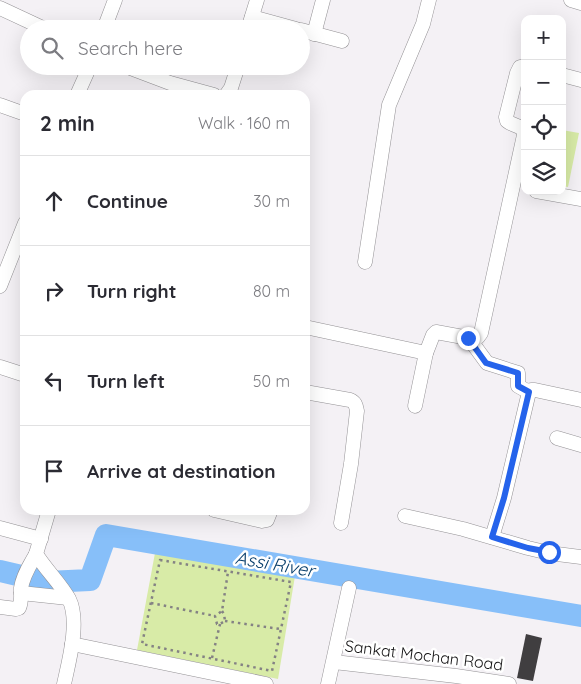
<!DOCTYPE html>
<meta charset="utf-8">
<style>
:root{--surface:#fff;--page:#f2f2f3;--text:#2b2b33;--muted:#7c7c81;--line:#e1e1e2}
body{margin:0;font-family:Quicksand,sans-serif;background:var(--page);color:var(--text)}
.controls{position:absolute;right:15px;top:15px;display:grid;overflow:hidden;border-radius:10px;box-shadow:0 5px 20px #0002}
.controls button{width:45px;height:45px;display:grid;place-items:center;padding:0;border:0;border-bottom:1px solid var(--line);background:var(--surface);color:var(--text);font:25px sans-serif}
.stop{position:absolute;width:15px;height:15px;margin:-11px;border:4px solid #2563eb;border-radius:50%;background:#fff}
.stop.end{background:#2563eb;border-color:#fff;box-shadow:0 1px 5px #0008}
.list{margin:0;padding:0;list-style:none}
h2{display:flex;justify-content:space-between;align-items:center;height:65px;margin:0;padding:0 20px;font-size:21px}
h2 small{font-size:16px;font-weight:400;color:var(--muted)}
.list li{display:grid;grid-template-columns:32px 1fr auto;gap:15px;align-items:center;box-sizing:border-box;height:90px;padding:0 20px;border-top:1px solid var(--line)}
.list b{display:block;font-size:19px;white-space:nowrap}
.list em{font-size:16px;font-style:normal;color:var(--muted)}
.icon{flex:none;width:28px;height:28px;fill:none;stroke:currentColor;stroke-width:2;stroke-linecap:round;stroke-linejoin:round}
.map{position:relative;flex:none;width:581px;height:684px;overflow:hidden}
.search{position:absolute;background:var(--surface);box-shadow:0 5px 20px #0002;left:20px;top:20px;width:290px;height:55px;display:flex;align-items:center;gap:12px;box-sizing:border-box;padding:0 18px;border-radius:28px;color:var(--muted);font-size:19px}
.panel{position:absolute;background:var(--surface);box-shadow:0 5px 20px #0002;left:20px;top:90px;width:290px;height:425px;border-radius:15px}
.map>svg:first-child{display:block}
.green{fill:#d8eba7}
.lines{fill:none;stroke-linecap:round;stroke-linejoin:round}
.river{stroke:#87bff9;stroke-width:22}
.building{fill:#403e40}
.minor-casing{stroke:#949295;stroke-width:15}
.path{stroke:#848284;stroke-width:2.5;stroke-dasharray:2.5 4;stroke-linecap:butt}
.minor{stroke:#fff;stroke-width:14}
.route{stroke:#2563eb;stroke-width:6}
.labels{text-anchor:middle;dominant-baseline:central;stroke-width:5;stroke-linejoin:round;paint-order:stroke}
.street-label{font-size:16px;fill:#131213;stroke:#fff}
.water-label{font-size:18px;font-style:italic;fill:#083e6b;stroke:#fff}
</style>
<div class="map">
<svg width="581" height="684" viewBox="0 0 581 684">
<rect width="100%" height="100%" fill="#f4f1f5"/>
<g class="green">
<polygon points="562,130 579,133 568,187 562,186"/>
<polygon points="155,553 295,576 278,679 137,650"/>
</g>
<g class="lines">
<polyline class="river" points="0,571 47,582 90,580 106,535 581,616"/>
</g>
<polygon class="building" points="526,634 542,638 533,681 517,678"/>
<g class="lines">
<defs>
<g id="minor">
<polyline points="571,0 581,3"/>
<polyline points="0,8 45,29"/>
<polyline points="252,17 296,29"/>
<polyline points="104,29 115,0"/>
<polyline points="248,29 257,0"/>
<polyline points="301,30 342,41"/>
<polyline points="314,34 323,0"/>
<polyline points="125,66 170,83 214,95"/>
<polyline points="562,75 581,80"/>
<polyline points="77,95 90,66"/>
<polyline points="226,95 231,88 238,66"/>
<polyline points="0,105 25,114"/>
<polyline points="536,191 581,199"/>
<polyline points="365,262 389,105 423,24 429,0"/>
<polyline points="0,286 25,223"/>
<path d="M305,327L426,353L433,335L436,332L474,339L478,337L481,333L524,135C523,124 514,127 507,121L506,117L517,73L520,67L525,66"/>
<polyline points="468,337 487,363 518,373 518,386 529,392"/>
<polyline points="0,367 25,375"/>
<path d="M305,392L350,400C355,402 356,405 357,411L351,464L341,523"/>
<polyline points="415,406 426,353"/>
<polyline points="557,438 581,445"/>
<path d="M49,510L36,554C46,570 60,583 69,599C80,621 69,661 64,684"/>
<polyline points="214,510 262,521 267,520 271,510"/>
<polyline points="405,516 463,529 528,548 549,553 581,557"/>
<polyline points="0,528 41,539"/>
<polyline points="492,537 504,498 529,392 531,390 535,390 581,400"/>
<polyline points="21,593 68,598"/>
<path d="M0,607L16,609L19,608C22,601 21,595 21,588C23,575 30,565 36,554"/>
<polyline points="72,644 266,684"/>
<polyline points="334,662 456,676 509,684"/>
<polyline points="328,684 349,588"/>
</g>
</defs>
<use href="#minor" class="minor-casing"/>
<g class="path">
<polygon points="160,560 291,582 272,671 142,644"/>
<polyline points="151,603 215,616"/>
<polyline points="222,611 224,614 225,621 220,624 217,624 215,616 222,611 228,572"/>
<polyline points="225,621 280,629"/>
<polyline points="212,658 220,624"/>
</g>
<use href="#minor" class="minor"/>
</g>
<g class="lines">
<polyline class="route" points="468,338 486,363 518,373 518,386 529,392 504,498 492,537 528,548 549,552"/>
</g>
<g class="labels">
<g class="street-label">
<text transform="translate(424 655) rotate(7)">Sankat Mochan Road</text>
</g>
<g class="water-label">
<text transform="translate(275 564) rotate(10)">Assi River</text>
</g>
</g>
</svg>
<div class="controls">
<button>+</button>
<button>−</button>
<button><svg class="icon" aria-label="locate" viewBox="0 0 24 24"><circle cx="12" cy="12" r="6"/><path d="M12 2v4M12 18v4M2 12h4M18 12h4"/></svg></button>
<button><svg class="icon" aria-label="layers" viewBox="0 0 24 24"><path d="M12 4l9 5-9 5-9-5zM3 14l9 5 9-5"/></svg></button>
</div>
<div class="stop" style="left:549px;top:552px"></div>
<div class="stop end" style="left:468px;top:338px"></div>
<div class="search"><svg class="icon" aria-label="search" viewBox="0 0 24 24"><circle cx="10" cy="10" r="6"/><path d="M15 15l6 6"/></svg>Search here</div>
<section class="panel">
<h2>2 min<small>Walk · 160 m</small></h2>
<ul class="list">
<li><svg class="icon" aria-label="ahead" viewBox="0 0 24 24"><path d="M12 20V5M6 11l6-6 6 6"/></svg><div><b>Continue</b></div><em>30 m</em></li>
<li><svg class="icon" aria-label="right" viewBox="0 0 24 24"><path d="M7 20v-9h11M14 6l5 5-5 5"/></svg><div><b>Turn right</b></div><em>80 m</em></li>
<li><svg class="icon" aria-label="left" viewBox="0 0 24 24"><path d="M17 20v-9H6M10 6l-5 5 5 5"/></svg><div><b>Turn left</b></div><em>50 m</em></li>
<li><svg class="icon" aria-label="arrive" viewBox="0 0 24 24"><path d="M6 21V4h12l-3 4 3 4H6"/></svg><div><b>Arrive at destination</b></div></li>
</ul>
</section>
</div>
